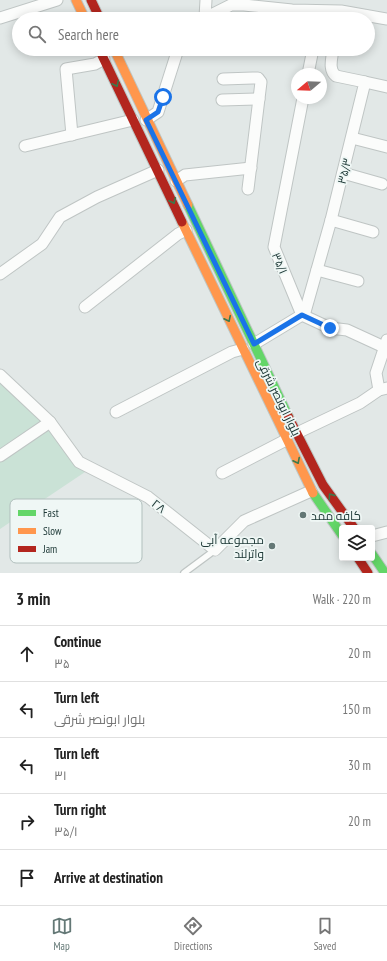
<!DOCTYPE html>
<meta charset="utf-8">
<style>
:root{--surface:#fff;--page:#f2f2f2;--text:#222;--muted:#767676;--line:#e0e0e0;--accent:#647876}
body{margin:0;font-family:"PT Sans Narrow",Cairo,sans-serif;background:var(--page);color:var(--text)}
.controls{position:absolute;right:12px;bottom:12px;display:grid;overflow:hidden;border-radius:4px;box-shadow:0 2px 10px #0003}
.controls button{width:36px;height:36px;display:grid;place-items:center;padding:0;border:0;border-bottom:1px solid var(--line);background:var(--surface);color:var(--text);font:20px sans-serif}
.compass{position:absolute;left:291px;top:68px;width:36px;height:36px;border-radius:50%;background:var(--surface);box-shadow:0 2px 10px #0003;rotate:251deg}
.stop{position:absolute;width:12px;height:12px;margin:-9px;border:3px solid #1a73e8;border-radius:50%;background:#fff}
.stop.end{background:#1a73e8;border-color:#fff;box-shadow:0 1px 4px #0008}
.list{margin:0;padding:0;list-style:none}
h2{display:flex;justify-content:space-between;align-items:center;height:52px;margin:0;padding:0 16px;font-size:17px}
h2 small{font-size:13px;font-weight:400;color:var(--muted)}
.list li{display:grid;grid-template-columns:26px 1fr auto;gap:12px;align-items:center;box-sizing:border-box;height:56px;padding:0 16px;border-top:1px solid var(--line)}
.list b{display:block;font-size:15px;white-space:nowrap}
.list p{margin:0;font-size:13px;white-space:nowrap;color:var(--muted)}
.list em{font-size:13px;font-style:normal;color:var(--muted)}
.icon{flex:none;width:22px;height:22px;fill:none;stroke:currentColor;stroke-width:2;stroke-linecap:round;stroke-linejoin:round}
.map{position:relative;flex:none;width:387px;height:573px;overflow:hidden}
.search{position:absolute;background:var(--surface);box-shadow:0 2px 10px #0003;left:12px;right:12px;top:12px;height:44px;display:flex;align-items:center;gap:10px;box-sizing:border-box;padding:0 14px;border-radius:22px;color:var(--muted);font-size:15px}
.sheet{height:332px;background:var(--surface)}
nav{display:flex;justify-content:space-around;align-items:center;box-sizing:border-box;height:56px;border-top:1px solid var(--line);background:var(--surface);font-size:11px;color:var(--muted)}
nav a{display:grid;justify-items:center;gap:2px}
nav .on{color:var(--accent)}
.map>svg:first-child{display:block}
.green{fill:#cae2d6}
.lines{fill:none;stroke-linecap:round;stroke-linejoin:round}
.lane-casing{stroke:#bfc5c4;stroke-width:8}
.street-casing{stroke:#bfc5c4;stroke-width:13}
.fast-casing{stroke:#bec6c4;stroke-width:11}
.slow-casing{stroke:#bec6c4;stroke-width:11}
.jam-casing{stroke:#bec6c4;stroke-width:11}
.lane{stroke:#fbfcfb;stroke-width:5.5}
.street{stroke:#fbfcfb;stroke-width:11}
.fast{stroke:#63d668;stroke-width:9}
.slow{stroke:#ff974d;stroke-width:9}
.jam{stroke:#b3261e;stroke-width:9}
.oneway{stroke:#3b794c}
.route{stroke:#1a73e8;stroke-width:5}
.poi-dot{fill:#647876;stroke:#eff7f5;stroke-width:1.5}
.labels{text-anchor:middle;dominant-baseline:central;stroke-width:3.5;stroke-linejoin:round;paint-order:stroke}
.street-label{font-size:12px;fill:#203b39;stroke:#eff7f5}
.poi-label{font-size:12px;fill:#203b39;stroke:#eff7f5;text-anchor:start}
.key{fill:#eff7f5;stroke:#b1bfbd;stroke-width:1}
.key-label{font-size:11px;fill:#203b39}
</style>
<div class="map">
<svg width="387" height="573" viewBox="0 0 387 573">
<rect width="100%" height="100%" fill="#e2e8e7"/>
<polygon class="green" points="0,375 91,468 0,529"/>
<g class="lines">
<defs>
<polyline id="lane" points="184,573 215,550"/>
<g id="street">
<polyline points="205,17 206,0"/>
<polyline points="0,18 57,0"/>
<polyline points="203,19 231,5 244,5 292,10 341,11 387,19"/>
<polyline points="308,74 313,49"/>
<polyline points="223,79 253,78 258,78 261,82 248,189"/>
<polyline points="365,82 387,87"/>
<polyline points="303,98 274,247 302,315 330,328 347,330 384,347"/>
<polyline points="222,100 259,99"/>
<polyline points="146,120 158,112 178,49"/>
<polyline points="72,135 66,69 95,64 104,59"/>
<polyline points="352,138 387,147"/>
<polyline points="25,146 133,120"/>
<polyline points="343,173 382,184"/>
<polyline points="176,181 185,175 251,168"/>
<polyline points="331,220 373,232"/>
<polyline points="317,270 358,281"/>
<polyline points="0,274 42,244 60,217 97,197 158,170"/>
<polyline points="85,307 178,234 186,230"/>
<path d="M254,344L302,315L305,312L331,220L365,82L336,76C328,70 332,58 333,49"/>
<polyline points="0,375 50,422 79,462 148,497 215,550 244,521 311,491"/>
<polyline points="379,390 376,373 387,340"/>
<polyline points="116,412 232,352 243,349"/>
<polyline points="297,433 360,403 379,390 387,388"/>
<polyline points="0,456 50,422"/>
<polyline points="222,473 286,440"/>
<polyline points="372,536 387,532"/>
</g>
<g id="fast">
<polyline points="188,205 288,416"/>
<polyline points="313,493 342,535"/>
<polyline points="372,554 385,573"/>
</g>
<g id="slow">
<polyline points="76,0 85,19"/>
<polyline points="114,49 188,205"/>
<polyline points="182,222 313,493"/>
</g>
<g id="jam">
<polyline points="91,0 100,19"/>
<polyline points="99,49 182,222"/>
<polyline points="288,416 323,485 354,528"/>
<polyline points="358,558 368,573"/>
</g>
</defs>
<use href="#lane" class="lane-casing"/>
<use href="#street" class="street-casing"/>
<use href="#fast" class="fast-casing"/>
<use href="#slow" class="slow-casing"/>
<use href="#jam" class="jam-casing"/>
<use href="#lane" class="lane"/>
<use href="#street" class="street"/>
<use href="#fast" class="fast"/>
<use href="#slow" class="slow"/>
<use href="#jam" class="jam"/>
</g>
<defs><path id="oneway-chevron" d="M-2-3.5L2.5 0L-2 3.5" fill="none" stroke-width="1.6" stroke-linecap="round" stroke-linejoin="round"/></defs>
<g class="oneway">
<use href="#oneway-chevron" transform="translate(116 84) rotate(64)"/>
<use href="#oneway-chevron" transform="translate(173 201) rotate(65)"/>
<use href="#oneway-chevron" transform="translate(228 319) rotate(64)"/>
<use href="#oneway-chevron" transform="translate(297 461) rotate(63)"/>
<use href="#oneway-chevron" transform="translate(331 496) rotate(-125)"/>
</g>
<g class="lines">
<polyline class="route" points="163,97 158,112 146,120 254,344 302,315 330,328"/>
</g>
<g class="poi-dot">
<circle cx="303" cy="515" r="4"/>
<circle cx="272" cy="546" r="4"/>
</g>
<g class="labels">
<g class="street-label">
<text transform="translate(344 171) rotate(-76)">۳۵/۳</text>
<text transform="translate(280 263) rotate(67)">۳۵/۱</text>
<text transform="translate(279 397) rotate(64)">بلوار ابونصر شرقی</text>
<text transform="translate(159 506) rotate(38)">۲۸</text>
</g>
<g class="poi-label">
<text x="311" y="515">کافه ممد</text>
<text x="264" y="539" text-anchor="end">مجموعه آبی<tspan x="264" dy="14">واترلند</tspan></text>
</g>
</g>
<rect x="10" y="499" width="132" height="64" rx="6" class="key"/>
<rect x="18" y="510" width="18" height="6" fill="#63d668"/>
<rect x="18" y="528" width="18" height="6" fill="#ff974d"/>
<rect x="18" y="546" width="18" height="6" fill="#b3261e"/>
<g class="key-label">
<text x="43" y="517">Fast</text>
<text x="43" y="535">Slow</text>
<text x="43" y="553">Jam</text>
</g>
</svg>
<div class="controls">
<button><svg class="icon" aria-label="layers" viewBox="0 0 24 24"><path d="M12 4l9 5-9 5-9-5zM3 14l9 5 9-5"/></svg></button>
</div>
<svg class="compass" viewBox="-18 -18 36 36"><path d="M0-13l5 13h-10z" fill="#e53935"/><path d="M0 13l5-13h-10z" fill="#767676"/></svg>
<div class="stop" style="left:163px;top:97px"></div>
<div class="stop end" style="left:330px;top:328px"></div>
<div class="search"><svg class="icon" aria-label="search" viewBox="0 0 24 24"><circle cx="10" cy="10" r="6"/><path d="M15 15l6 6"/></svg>Search here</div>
</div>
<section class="sheet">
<h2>3 min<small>Walk · 220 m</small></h2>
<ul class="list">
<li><svg class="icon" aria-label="ahead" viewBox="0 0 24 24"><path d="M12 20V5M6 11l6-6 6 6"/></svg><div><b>Continue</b><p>۳۵</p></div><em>20 m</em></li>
<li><svg class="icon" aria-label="left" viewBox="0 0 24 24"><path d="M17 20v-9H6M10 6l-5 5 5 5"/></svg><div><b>Turn left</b><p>بلوار ابونصر شرقی</p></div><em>150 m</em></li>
<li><svg class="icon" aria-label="left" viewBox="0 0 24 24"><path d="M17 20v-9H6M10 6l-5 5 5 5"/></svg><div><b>Turn left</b><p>۳۱</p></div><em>30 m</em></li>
<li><svg class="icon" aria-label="right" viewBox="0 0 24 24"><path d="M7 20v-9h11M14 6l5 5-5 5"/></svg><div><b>Turn right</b><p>۳۵/۱</p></div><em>20 m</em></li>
<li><svg class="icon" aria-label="arrive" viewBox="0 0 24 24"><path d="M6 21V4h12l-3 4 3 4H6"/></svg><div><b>Arrive at destination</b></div></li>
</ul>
</section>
<nav>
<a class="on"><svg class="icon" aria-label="map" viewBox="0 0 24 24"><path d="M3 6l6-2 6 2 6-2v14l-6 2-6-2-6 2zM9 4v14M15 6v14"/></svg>Map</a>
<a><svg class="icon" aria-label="directions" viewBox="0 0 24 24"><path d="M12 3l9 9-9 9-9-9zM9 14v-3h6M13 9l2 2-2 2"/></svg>Directions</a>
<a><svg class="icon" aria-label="saved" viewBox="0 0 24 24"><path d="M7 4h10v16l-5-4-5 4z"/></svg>Saved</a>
</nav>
